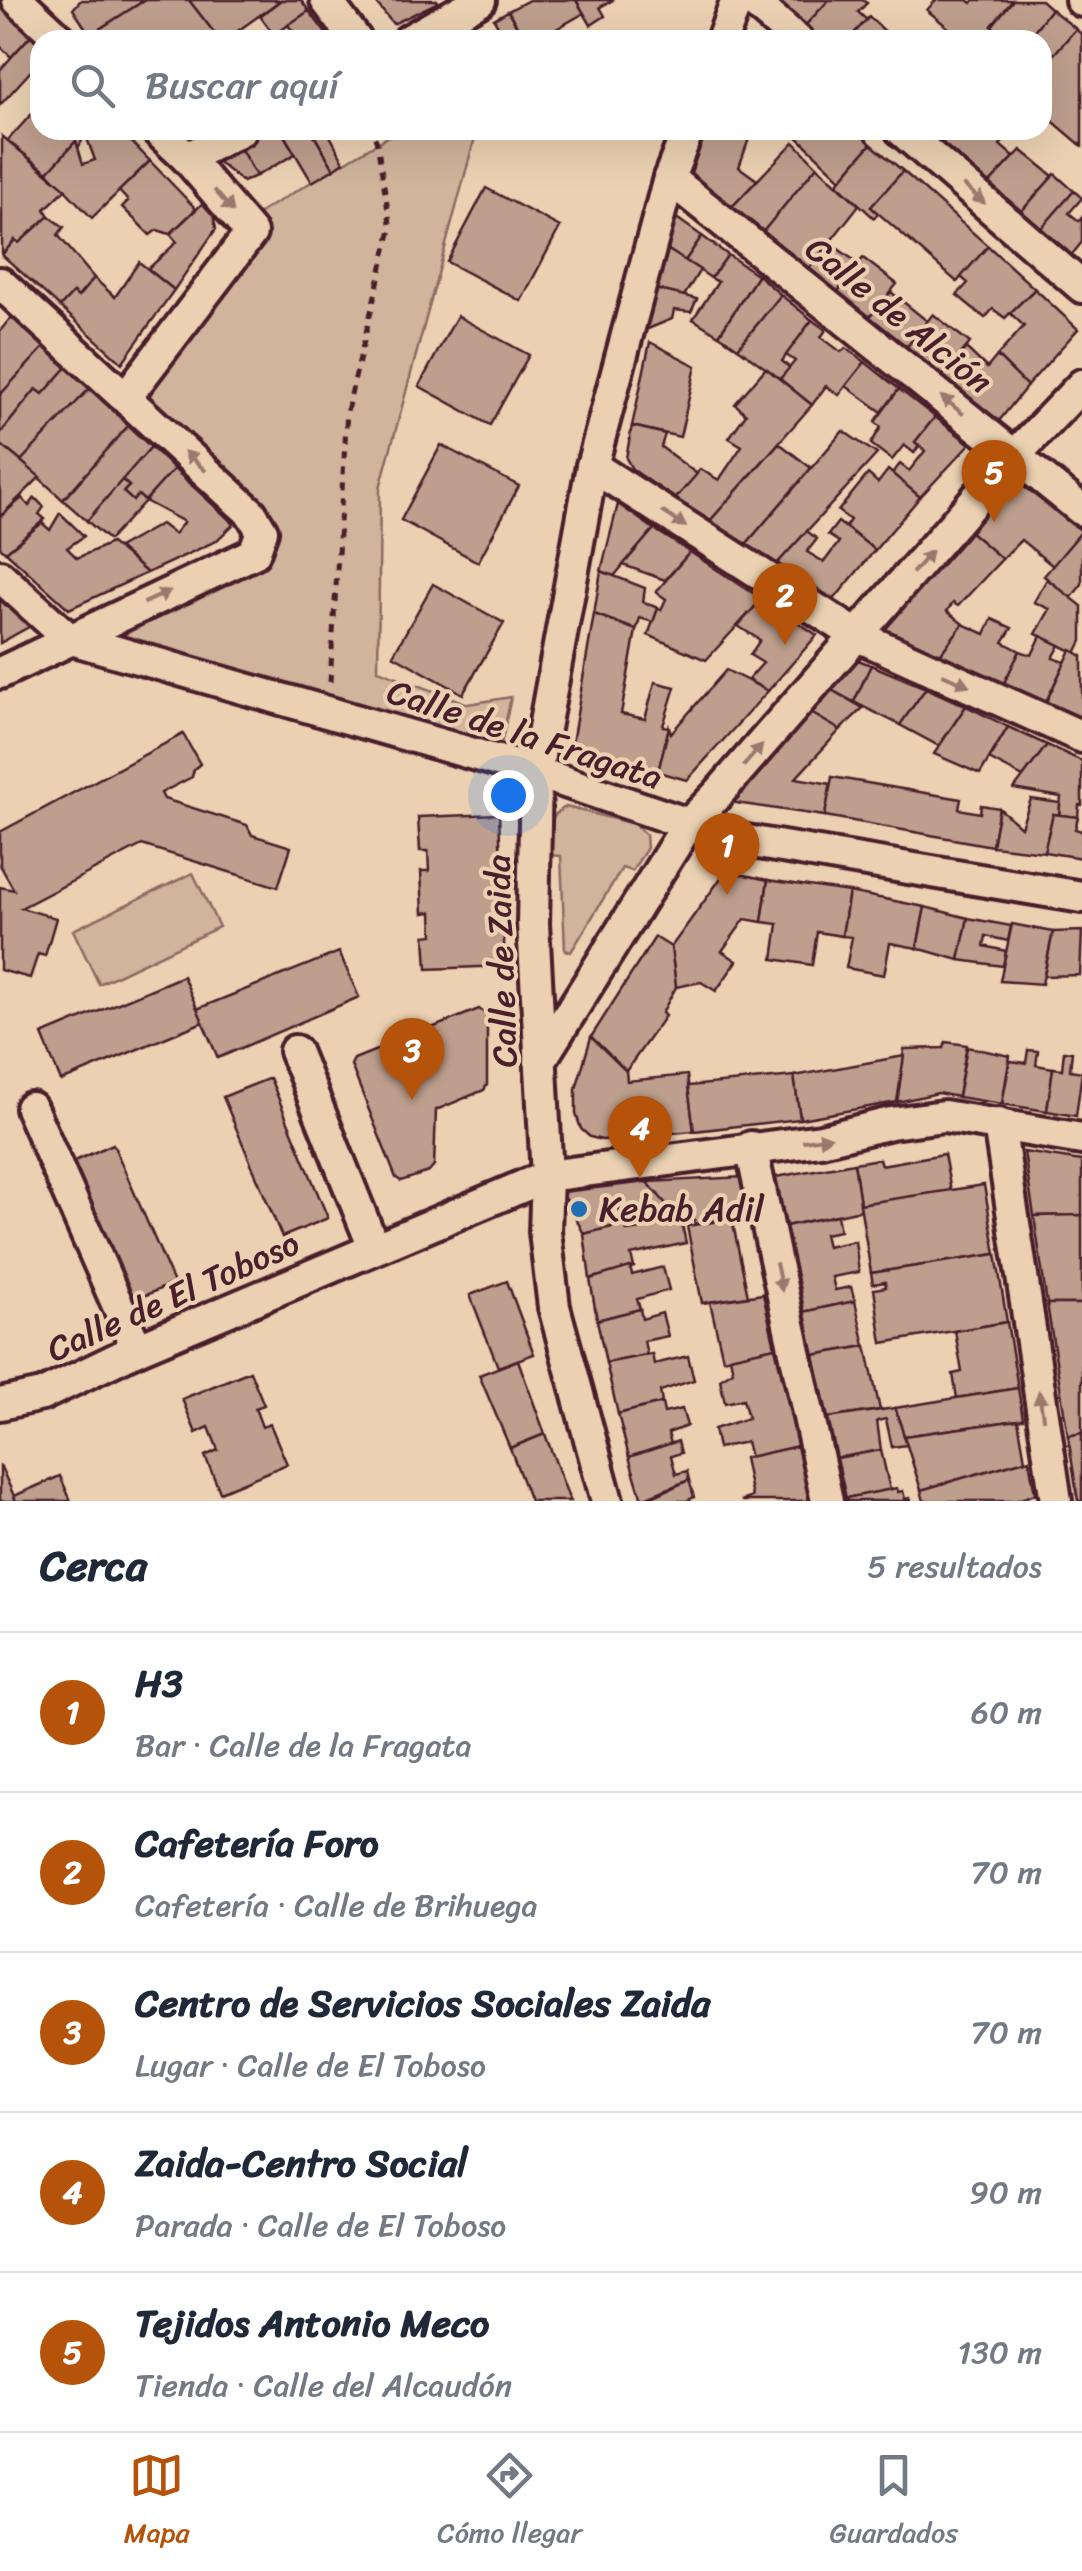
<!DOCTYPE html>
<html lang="es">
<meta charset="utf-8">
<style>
:root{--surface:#fff;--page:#f2f2f3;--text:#1f2937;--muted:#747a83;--line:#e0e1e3;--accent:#b45309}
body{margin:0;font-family:Sriracha,sans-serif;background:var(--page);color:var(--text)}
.you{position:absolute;left:508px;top:795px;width:35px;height:35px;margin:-25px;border:8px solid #fff;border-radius:50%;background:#1a73e8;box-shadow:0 0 0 15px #1a73e833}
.badge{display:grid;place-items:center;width:65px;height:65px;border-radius:50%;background:var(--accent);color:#fff;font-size:32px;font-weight:700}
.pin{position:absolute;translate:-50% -82px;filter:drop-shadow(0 2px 5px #0008)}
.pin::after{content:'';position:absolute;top:52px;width:35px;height:30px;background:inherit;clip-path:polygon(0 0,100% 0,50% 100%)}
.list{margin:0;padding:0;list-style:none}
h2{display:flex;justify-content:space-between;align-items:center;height:130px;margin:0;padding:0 40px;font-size:42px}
h2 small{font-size:32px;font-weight:400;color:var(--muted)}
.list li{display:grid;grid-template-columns:65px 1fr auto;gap:30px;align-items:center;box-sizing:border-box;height:160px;padding:0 40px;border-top:2px solid var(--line)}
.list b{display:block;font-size:38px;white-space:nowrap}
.list p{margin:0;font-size:32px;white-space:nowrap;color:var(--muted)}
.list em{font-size:32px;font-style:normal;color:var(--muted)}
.icon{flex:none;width:55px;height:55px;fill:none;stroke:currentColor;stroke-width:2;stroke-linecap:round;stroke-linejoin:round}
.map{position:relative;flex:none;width:1082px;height:1501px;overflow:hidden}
.search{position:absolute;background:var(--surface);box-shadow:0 10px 40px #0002;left:30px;right:30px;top:30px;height:110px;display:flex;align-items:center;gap:25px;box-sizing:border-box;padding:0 35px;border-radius:30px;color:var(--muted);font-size:38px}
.sheet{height:930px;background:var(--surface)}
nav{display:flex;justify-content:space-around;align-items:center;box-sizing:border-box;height:140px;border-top:2px solid var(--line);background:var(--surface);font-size:28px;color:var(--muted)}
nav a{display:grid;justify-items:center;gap:5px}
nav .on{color:var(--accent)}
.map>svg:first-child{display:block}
.green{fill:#d0b49c;stroke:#8d6a64;stroke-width:2.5}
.building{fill:#be9f8d;stroke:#4a1f2b;stroke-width:2.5}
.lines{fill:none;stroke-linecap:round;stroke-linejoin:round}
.minor-casing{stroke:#4a1f2b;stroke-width:38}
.path{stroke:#4a1f2b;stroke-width:5;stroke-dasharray:8 8;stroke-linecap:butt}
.minor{stroke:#ebd1b2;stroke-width:30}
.oneway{fill:#9a786e}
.poi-dot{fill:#1f6fb2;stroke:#ebd1b2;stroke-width:4}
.labels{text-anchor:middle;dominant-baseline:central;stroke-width:8;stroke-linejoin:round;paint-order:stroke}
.street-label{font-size:35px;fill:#4a1f2b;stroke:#ebd1b2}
.poi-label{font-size:35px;fill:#4a1f2b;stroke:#ebd1b2;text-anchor:start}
</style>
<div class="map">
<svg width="1082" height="1501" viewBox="0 0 1082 1501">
<rect width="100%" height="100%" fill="#ebd1b2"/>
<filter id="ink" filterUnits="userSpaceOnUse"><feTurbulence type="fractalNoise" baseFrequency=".01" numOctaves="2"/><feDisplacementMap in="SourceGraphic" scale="20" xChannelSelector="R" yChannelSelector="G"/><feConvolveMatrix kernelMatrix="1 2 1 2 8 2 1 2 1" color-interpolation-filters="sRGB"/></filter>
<g filter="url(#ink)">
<g class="green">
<polygon points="399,130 477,130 380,488 378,670 468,704 511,697 501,745 450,731 446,745 68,638 262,531 126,397 251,233 261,212"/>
<path d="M566,807L634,824L646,835L647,848L632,871L622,868L571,952L565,950L561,856L550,855C550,835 545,816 566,807Z"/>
<polygon points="193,873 219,927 99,984 73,930"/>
</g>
<g class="building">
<polygon points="81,0 145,0 90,35 73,9"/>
<polygon points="145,0 189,0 220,40 95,40 90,35"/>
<polygon points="189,0 281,0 225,40 220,40"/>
<polygon points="281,0 301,0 309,11 274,35 260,16"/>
<polygon points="374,0 437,0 438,2 393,24"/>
<polygon points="529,0 576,0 584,13 537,40 525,40 508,11"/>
<polygon points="576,0 614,0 600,7 605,16 591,25"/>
<polygon points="776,0 829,0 804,27"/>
<polygon points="829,0 862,0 867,3 858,12 867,20 848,40 819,40 804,27"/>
<polygon points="936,0 968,0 972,3 974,0 1013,0 992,26 1007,40 963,40 927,10"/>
<polygon points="1013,0 1041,0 1051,9 1027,40 1007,40 992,26"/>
<polygon points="0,3 33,33 11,57 0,46"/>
<polygon points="1051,9 1076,29 1042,68 1042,40 1027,40"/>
<polygon points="309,11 331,40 291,40 297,36 288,25"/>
<polygon points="508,11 525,40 476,40 483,33 487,38 501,31 494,19"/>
<polygon points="869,17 888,34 883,40 848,40"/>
<polygon points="1076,29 1082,35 1082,146 1042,112 1042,68"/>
<polygon points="33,33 40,41 40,82 30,72 0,105 0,70"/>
<polygon points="40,105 40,130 88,130 78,148 76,141 48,172 7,141"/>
<polygon points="88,130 120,130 150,161 92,218 48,172 76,141 83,164 95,160 85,133"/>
<polygon points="268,130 281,130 295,154 256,176 239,146"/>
<polygon points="281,130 311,130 334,169 312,182"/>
<polygon points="311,130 327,130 344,162 334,169"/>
<polygon points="705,130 752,130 739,167 757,180 731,208 689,179"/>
<polygon points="790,130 857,130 871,144 841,179"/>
<polygon points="925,130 1014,130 1000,145 1014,157 988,185"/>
<polygon points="2,136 66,189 45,209 49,216 19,243 15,240 2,255"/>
<polygon points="794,142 817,166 762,233 731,208"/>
<polygon points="871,144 903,171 871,207 878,213 874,218 837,184"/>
<polygon points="239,146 256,176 243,182 214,159"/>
<polygon points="1021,150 1053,176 1020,213 988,185"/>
<polygon points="150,161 196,209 170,234 157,230 150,235 122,207 128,201 119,191"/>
<polygon points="817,166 859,205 808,270 762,233"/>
<polygon points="903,171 988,246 957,282 871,207"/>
<polygon points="1055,174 1074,191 1039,231 1020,213"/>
<polygon points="486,188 560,227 521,301 447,262"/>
<polygon points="1074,191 1082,198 1069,213 1079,221 1082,217 1082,242 1070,257 1039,231"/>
<polygon points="203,203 213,214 216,229 174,290 148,269 177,242 170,234"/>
<polygon points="671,214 702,236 685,261 662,246"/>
<polygon points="49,216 64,227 58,235 94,278 78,297 73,293 60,307 2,255 15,240 19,243"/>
<polygon points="702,236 728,255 711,278 685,261"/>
<polygon points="830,243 858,263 837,293 808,270"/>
<polygon points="662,246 700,270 684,296 651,288"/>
<polygon points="988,246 1035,289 1005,318 993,309 985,318 957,295 968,283 961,277"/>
<polygon points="728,255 758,275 719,335 693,319 718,282 711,278"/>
<polygon points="863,258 897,284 868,319 837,293"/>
<polygon points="139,262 174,290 122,363 60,307 73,293 78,297 94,278 115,297"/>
<polygon points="758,275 781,295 738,348 719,335"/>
<polygon points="651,288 697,299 691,312 674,310 672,319 638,333"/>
<polygon points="1035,289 1078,329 1027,386 997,356 1024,326 1010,313"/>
<polygon points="891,292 927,321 906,348 868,319"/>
<polygon points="781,295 812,320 782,361 790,368 780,379 738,348"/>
<polygon points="14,314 48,343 0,395 0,331"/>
<polygon points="933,314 970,343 941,378 906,348"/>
<polygon points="457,316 529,355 490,425 419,386"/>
<polygon points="812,320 826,330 821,337 841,352 846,348 865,362 839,395 826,386 812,405 780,379 795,361 786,355"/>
<polygon points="650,342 696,366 680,437 632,426"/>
<polygon points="48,343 71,363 43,394 36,389 0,434 0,395"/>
<polygon points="966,348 987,368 997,356 1027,386 995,426 941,378"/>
<polygon points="865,362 899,389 882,412 846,386"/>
<polygon points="71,363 94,384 21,461 0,444 0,434 36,389 43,394"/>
<polygon points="766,368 812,405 710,521 675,499 700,469 719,480 742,446 729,438 746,414 735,404"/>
<polygon points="94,384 128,426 63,500 21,461"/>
<polygon points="899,389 935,417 915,442 919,446 914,453 904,445 892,460 871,444 881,427 875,422"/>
<polygon points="935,417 970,444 920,497 892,474 900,464 909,471 925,451 915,442"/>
<polygon points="128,426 151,447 87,521 63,500"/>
<polygon points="632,426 665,434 661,447 697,474 675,499 632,469 626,458"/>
<polygon points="843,431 877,454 776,565 746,544"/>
<polygon points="779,443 811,468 746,544 710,521"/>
<polygon points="0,444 40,477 0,517"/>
<polygon points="441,445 519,486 478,562 401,520"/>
<polygon points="151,447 174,469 145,501 138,495 133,501 123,492 129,486 122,480"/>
<polygon points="174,469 234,524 216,541 147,573 118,548 161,524 174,534 184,522 145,501"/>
<polygon points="888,470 920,497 875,550 845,527 850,520 838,511 868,474 878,483"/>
<polygon points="122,480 129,486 123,492 133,501 138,495 145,501 109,540 87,521"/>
<polygon points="1015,480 1082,531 1053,566 1021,540 1002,559 969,531"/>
<polygon points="22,498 29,506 35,498 44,507 39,514 45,519 6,552 0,547 0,517"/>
<polygon points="618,504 654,529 614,576 601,571"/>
<polygon points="60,513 84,536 67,548 77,558 111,543 147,573 69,609 6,552 42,523 50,530"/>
<polygon points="838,522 875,550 831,603 776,565 807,531 817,539 807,552 824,562 839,542 828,535"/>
<polygon points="654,529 690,552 665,580 623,565"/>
<polygon points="969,531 1002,559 958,606 953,603 947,611 963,624 939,656 887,634 884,624"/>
<polygon points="1082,531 1082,584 1071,598 1044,576"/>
<polygon points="690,552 762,599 706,660 648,635 658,608 661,610 666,599 656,592"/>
<polygon points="601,571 645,588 643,602 658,608 653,622 640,618 637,628 634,629 594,614"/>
<polygon points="1047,579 1082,606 1082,641 1076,653 1036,634 1050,609 1034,602"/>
<polygon points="433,584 504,623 463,694 393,655"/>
<polygon points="0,594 34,624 0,643"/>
<polygon points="762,599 817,635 768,691 748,680 763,663 750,655 760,640 738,626"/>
<polygon points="594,614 636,630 621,714 645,719 655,682 675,687 663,726 669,727 658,772 571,749"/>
<polygon points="992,619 1012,628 1003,642 1020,651 1003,685 939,656 963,624 985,634"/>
<polygon points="1041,636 1060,645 1053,658 1065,662 1046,702 1003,685 1020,651 1032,655"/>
<polygon points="1071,650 1082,656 1082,718 1046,702"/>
<polygon points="853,658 871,665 854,702 826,687"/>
<polygon points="871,665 926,688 900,725 854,702"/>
<polygon points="726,670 768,691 687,780 658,772 669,727 671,733"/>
<polygon points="826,687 863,708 840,730 804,709"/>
<polygon points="926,688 966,706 939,746 900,725"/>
<polygon points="966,706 1008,727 980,774 934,754"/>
<polygon points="804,709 840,730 796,778 831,784 825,816 736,803 726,795"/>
<polygon points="1008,727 1047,745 1023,777 989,759"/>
<polygon points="183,734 200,764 194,769 192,777 161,793 164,799 247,825 252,835 291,847 278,887 142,845 21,908 56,918 45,956 38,954 30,978 0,970 0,887 14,890 0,865 0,832"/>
<polygon points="1047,745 1082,761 1082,805 1079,805 1078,817 1059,815 1061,797 1014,789"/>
<polygon points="832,777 961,799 959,809 980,813 981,805 999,808 992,846 825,816"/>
<polygon points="1031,799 1060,803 1059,815 1053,814 1044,852 992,846 999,808 1021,827"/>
<polygon points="499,814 505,966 427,969 425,936 433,935 432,912 423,913 421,871 429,871 428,851 420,851 418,817"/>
<polygon points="1053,814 1078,817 1075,829 1082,831 1082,858 1044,852"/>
<polygon points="726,871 768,880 762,922 745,919 722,951 737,961 716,991 701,982 676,987 671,947"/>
<polygon points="768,880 849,892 842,936 817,932 812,965 773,959 778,924 762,922"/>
<polygon points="849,892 925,907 917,948 890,943 884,975 846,968 852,937 842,936"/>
<polygon points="925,907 968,918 959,960 917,948"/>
<polygon points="968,918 1011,926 1008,941 986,936 984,946 1006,951 1003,966 959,960"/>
<polygon points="1012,924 1053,932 1042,984 1000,981"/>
<polygon points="1082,931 1080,975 1044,976 1053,932"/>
<polygon points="655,937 671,947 676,987 662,1013 665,1016 626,1071 591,1037"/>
<polygon points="339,952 359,997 218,1058 197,1009"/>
<polygon points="183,976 203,1022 61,1081 42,1035"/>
<polygon points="479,1009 487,1015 487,1085 484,1090 436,1110 434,1166 429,1172 401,1181 396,1178 351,1065 354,1059"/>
<polygon points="591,1037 626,1071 627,1081 687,1075 694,1131 602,1140 590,1137 581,1129 576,1114 576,1089"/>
<polygon points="946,1042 967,1045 958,1097 938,1093 897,1102 904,1049 944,1048"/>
<polygon points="967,1047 1010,1056 1002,1104 958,1097"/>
<polygon points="1028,1050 1038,1051 1036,1065 1053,1068 1047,1111 1002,1104 1010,1061 1026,1063"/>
<polygon points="1064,1051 1072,1052 1070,1070 1082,1072 1076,1116 1047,1111 1053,1068 1062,1069"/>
<polygon points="904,1056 897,1102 800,1119 794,1076"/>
<polygon points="794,1076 800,1119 694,1131 688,1086"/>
<polygon points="270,1078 328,1218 282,1237 223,1097"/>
<polygon points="113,1144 174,1283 127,1303 66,1165"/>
<polygon points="1024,1152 1082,1161 1082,1215 1034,1216"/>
<polygon points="944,1154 951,1191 860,1204 854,1163 879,1159 881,1165"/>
<polygon points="854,1163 861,1210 786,1226 776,1177"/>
<polygon points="744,1177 752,1215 695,1224 693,1214 675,1221 672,1211 647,1182"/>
<polygon points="647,1182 672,1211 621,1216 618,1204 602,1207 624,1224 584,1234 562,1192"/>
<polygon points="984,1185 996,1254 871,1273 860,1204"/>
<polygon points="672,1211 675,1221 681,1220 686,1243 631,1255 634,1267 590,1279 584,1234 624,1224 627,1231 652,1228 650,1215"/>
<polygon points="837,1215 840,1231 824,1234 827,1247 855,1241 859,1272 832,1277 835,1290 851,1287 855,1301 803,1312 786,1226"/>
<polygon points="1082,1215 1082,1304 1047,1304 1034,1216"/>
<polygon points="732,1219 748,1296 702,1303 687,1226"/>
<polygon points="996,1254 1007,1322 882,1343 874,1289 886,1287 885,1282 873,1284 871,1273"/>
<polygon points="630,1267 632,1275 663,1267 669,1290 637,1299 640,1309 597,1320 590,1279"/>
<polygon points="507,1281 534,1354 498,1367 470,1295"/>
<polygon points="763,1294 775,1347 723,1359 710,1302"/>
<polygon points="855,1301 865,1346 814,1355 803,1312"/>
<polygon points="1047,1304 1082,1304 1082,1433 1068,1436"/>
<polygon points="640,1309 642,1319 662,1313 668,1336 644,1341 647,1355 606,1363 597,1320"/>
<polygon points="1007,1322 1018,1388 957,1398 953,1374 962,1372 955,1331"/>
<polygon points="866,1346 880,1410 828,1418 814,1355"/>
<polygon points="775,1347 798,1446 750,1457 746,1442 718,1448 714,1429 748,1418 743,1399 725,1403 720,1379 733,1371 730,1357"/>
<polygon points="652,1354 654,1364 688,1356 694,1380 660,1391 662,1403 618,1414 606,1363"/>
<polygon points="518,1360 545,1434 510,1448 479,1375"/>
<polygon points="250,1371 264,1405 255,1408 262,1427 270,1424 287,1464 220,1492 205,1456 218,1450 209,1427 196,1433 182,1399"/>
<polygon points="1018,1388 1023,1419 1018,1420 904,1436 895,1408"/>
<polygon points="662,1403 664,1413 682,1409 687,1426 668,1433 671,1444 629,1457 618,1414"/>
<polygon points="895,1408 907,1445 892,1447 886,1419 877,1421 881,1450 837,1458 828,1418"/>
<polygon points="1018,1420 1025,1460 921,1490 904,1436"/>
<polygon points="1082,1433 1082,1501 1078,1501 1068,1436"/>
<polygon points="545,1434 570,1501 530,1501 510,1448"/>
<polygon points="678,1441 681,1453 671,1456 676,1474 687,1471 689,1480 642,1499 629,1457"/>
<polygon points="798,1446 811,1501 741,1501 752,1497 744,1458"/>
<polygon points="881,1450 890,1490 846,1498 837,1458"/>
<polygon points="1029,1459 1035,1494 1015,1501 924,1501 921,1490"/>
<polygon points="0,1465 14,1496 16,1501 0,1501"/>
<polygon points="60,1476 71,1501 16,1501 14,1496"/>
<polygon points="689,1480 694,1497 686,1501 643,1501"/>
<polygon points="897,1488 898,1492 903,1491 905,1499 910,1498 911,1501 847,1501 846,1498"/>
</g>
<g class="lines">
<defs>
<g id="minor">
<polyline points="18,0 61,40"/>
<polyline points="326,0 356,40"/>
<polyline points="751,0 797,40"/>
<polyline points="1081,0 1082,1"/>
<polyline points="409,40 480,0"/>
<polyline points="722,40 737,0"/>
<polyline points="901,130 1082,287"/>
<polyline points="187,158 241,130"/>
<polyline points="669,178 1082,510"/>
<polyline points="0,283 251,513 262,531 254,553 0,673"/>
<polyline points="126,397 251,233 187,158 157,130"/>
<polyline points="592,466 858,636 1082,737"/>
<polyline points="0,576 68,638 536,772 729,838 1082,897"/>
<polyline points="295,1051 374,1248"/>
<polyline points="540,1061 687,826 717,795 1002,469 1082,385"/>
<polyline points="31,1108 137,1349"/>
<polyline points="999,1124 1056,1501"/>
<polyline points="751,1147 827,1501"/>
<polyline points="0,1404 42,1395 137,1349 547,1176 821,1140 891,1123 944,1116 1082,1139"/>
<polyline points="607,1501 554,1307 545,1232 547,1176 533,924 536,772 592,466 669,178 688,130"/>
</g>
</defs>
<use href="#minor" class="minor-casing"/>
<polyline class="path" points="330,682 347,411 391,229 377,143 372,130"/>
<use href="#minor" class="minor"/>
</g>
<defs><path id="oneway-solid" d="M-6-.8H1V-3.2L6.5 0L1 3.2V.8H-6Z" transform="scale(2.5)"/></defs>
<g class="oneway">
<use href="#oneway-solid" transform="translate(974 194) rotate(41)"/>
<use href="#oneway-solid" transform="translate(224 201) rotate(49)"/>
<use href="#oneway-solid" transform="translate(952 405) rotate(-141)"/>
<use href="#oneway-solid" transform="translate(195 461) rotate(-137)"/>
<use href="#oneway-solid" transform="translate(674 519) rotate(33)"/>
<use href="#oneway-solid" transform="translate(922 562) rotate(-49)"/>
<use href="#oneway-solid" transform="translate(157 597) rotate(-25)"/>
<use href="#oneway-solid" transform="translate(956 680) rotate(24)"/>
<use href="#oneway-solid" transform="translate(753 755) rotate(-49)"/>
<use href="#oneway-solid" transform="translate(817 1139) rotate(-9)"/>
<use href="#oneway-solid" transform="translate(779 1277) rotate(78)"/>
<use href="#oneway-solid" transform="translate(1041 1405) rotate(-99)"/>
</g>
</g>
<circle class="poi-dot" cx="579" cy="1209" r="10"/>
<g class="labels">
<g class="street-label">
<text transform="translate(899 315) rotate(39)">Calle de Alción</text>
<text transform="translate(525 734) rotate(18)">Calle de la Fragata</text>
<text transform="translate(501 961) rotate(-92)">Calle de Zaida</text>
<text transform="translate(173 1296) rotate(-24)">Calle de El Toboso</text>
</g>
<g class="poi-label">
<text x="599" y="1209">Kebab Adil</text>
</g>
</g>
</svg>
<div class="you"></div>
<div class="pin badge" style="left:727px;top:895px">1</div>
<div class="pin badge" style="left:785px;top:645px">2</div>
<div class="pin badge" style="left:412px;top:1100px">3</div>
<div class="pin badge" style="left:640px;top:1178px">4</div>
<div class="pin badge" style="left:994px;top:522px">5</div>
<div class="search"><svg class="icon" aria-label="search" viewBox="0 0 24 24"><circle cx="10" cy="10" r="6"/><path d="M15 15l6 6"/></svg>Buscar aquí</div>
</div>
<section class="sheet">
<h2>Cerca<small>5 resultados</small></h2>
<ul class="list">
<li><span class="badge">1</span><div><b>H3</b><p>Bar · Calle de la Fragata</p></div><em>60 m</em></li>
<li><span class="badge">2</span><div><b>Cafetería Foro</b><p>Cafetería · Calle de Brihuega</p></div><em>70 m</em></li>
<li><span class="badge">3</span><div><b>Centro de Servicios Sociales Zaida</b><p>Lugar · Calle de El Toboso</p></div><em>70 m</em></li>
<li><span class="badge">4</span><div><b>Zaida-Centro Social</b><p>Parada · Calle de El Toboso</p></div><em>90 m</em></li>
<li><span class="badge">5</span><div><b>Tejidos Antonio Meco</b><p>Tienda · Calle del Alcaudón</p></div><em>130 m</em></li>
</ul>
</section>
<nav>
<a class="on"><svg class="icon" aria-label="map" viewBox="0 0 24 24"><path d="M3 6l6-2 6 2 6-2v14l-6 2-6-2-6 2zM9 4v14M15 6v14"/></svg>Mapa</a>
<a><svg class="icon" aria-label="directions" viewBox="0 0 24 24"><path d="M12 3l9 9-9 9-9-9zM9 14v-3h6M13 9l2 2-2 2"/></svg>Cómo llegar</a>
<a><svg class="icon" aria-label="saved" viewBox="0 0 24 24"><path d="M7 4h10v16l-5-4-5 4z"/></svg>Guardados</a>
</nav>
